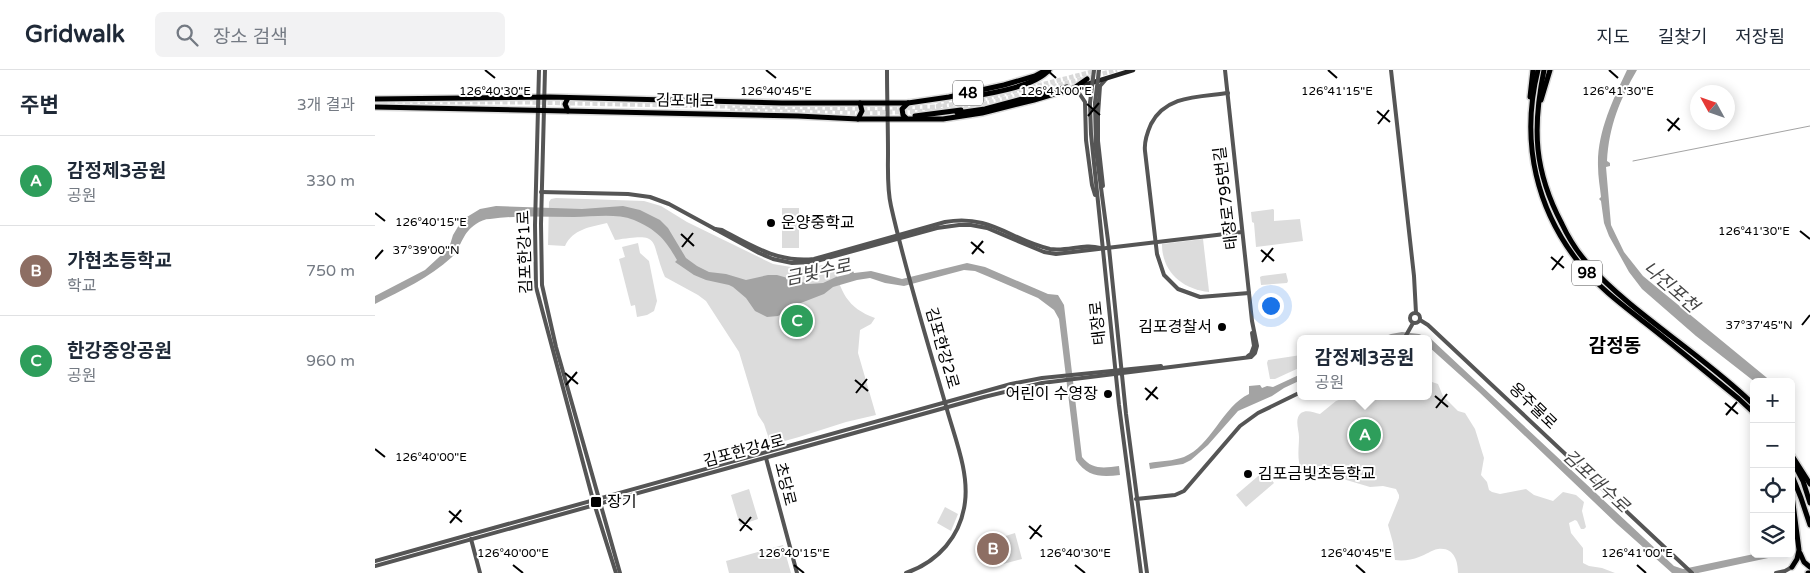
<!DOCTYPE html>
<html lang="ko">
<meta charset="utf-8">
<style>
:root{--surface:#fff;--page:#f2f2f3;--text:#1f2937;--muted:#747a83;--line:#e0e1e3;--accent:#000}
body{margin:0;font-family:"Varela Round","Noto Sans KR",sans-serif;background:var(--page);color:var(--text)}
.controls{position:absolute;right:15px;bottom:15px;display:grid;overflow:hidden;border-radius:8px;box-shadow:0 2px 12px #0003}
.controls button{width:45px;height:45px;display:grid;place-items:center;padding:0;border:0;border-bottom:1px solid var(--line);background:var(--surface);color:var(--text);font:25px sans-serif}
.compass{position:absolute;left:1315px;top:15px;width:45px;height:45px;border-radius:50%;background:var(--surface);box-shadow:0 2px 12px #0003;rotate:310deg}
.you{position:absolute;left:895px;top:235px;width:18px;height:18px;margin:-12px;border:4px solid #fff;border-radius:50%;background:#1a73e8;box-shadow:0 0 0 8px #1a73e833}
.badge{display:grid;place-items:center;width:32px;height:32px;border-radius:50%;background:var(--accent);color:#fff;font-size:16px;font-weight:700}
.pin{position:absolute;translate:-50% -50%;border:2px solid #fff;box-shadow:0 1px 5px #0006}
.popup{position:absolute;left:922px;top:265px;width:135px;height:65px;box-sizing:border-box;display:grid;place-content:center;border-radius:8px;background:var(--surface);filter:drop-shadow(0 1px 4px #0005);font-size:16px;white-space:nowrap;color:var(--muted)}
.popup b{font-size:19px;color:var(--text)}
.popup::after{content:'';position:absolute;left:50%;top:100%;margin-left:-10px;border:10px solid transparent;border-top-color:var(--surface)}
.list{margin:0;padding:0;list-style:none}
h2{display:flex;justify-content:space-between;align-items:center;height:65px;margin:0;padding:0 20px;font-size:21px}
h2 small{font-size:16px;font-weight:400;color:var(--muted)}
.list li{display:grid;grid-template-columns:32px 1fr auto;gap:15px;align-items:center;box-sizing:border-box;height:90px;padding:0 20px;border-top:1px solid var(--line)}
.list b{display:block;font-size:19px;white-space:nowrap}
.list p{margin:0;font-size:16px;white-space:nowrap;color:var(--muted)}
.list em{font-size:16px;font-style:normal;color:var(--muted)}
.icon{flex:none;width:28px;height:28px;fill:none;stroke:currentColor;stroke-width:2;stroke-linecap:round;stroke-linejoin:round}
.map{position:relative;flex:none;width:1435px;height:503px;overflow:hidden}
header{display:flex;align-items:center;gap:30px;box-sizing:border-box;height:70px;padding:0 25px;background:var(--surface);border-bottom:1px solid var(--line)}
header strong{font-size:24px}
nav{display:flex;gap:28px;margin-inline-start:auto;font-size:18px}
.search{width:350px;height:45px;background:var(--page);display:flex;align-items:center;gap:12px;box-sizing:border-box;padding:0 18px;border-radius:8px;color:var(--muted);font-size:19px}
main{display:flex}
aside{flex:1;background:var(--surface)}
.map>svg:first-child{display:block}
.green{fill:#dcdcdc}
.water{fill:#a3a3a3}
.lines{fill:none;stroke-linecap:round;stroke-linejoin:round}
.stream{stroke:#a3a3a3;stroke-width:1}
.secondary-tunnel{stroke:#d9d9d9;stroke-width:4.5;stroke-dasharray:4.5 2;stroke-linecap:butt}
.primary-tunnel{stroke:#d9d9d9;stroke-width:5;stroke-dasharray:5 2.5;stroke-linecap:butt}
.primary-casing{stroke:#dbdbdb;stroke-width:8}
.trunk-casing{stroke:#dbdbdb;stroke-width:8}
.tertiary{stroke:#555;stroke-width:4}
.secondary{stroke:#222;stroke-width:4.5}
.primary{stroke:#000;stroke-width:5}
.trunk{stroke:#000;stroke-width:5}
.tertiary-bridge{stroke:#555;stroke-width:4}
.ticks{fill:none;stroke:#000;stroke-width:2}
.poi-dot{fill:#000;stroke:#fff;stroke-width:2}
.labels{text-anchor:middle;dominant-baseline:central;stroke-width:4;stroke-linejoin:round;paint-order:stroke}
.shield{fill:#fff;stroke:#4c4c4c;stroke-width:1}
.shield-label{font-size:15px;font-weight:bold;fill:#000}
.street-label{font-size:16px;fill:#000;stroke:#fff}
.poi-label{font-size:16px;fill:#000;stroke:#fff;text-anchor:start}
.water-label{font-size:18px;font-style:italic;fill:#444;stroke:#fff}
.quarter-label{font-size:19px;font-weight:bold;fill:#000;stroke:#fff}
.ticks-label{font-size:12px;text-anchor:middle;fill:#000;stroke:#fff;stroke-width:4;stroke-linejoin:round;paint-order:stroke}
</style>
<header>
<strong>Gridwalk</strong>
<div class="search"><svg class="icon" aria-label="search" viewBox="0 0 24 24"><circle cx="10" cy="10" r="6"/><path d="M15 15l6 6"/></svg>장소 검색</div>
<nav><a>지도</a><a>길찾기</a><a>저장됨</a></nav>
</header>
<main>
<aside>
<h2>주변<small>3개 결과</small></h2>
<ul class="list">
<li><span class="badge" style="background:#2e9e5b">A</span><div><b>감정제3공원</b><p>공원</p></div><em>330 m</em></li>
<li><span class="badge" style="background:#8d6e63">B</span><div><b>가현초등학교</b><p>학교</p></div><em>750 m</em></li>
<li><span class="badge" style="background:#2e9e5b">C</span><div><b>한강중앙공원</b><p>공원</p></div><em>960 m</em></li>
</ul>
</aside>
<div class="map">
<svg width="1435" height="503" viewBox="0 0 1435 503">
<rect width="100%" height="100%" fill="#fff"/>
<g class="green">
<path d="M181,128L269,131L286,136L312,152L398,194L422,198L459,194C465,221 472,238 500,248L496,254L485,260L483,283L501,345L471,352L424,367L399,374L395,372L389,354L383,345L364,282L331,231L323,225L290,207C274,170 289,162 240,170L232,153C215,157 198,159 190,176L173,175L174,132L176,129Z"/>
<rect x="407" y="138" width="17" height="40"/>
<polygon points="898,139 899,140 899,151 925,149 928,171 881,177 879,153 877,152 876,142"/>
<path d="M828,169L834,221V222C807,219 787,202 787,174Z"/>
<polygon points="263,173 265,183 274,191 282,231 279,241 272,245 262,247 260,235 256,236 244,189 250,187 247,177"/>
<polygon points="911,203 913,211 912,213 886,215 885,207 887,206"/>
<polygon points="926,285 926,297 900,309 895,309 892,293 893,290"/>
<path d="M1054,311L1063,314L1068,326L1083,341L1090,343L1100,359L1109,388L1106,405L1112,412L1114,420L1117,422L1125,424L1151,419L1159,425L1178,431L1188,422L1201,425L1209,432L1207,441L1211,457L1209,459H1206L1202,451L1200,450L1194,453L1196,463L1208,478V493L1214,496L1227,498L1240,503H1083C1083,491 1079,477 1063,479C1056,480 1051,485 1044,487C1037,490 1028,491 1020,490L1018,473L1013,455L1024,428V425L1021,419L1008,416L995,417L958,406L938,410C919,401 924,383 924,367C924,360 919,349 926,343C932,339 939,343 945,344L961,331L974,326H1054Z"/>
<polygon points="889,401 899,413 871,437 861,425"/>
<polygon points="374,419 383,449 365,455 356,425"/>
<polygon points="570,437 583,444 576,461 562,453"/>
<polygon points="640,463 647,489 628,494 621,469"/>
<polygon points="408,475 416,503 354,503 351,491"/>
</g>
<g class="water">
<path d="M1252,0H1262C1245,29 1234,56 1232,91L1235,93V96L1231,97L1236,155L1249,182L1268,206L1397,312H1380L1321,266L1267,219L1254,202L1234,166L1229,153L1226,131L1224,129L1226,127C1225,117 1223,107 1223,96C1222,62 1238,30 1252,0Z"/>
<path d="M248,136L265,140L285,150L293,158L311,188L322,196L334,202L351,204L371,210L393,205H402L434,214L448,213L461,207L474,204L478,201L479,203L496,201L527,209L592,193L610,197L673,224L683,225L689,235L707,387C717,400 729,398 744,396L745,405C726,407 712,407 701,390L684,249L679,240L663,228L612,206L600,201L589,200L529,216L510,213L495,208L482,210L458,217L449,224L418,236L403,246L392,247L380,241L371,228L358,217L354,215L331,210L319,205L300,192L302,190C290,169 282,160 259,150C240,143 218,147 199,147C171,147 143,145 115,149C110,149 105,151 101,154C87,163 87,176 77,187C54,208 27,220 0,234V226L50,200L74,178L78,165L87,150L105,139L121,136L207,139Z"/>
<polygon points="1027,262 1044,264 1056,269 1299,496 1308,499 1379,484 1412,484 1323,503 1297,503 1242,454 1104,322 1054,277 1054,269 1003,269 1016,264"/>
<path d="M926,304V310L909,318L897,326L863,341L833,375L816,390L808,394L775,399L774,393C786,391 798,391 809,387C836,376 848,336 874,324V316L885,315L887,318L892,316L898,317Z"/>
</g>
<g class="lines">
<polyline class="stream" points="1258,91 1435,56"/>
<g class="secondary-tunnel">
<polyline points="561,37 606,30 724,0"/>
<polyline points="563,41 609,34 742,0"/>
</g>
<g class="primary-tunnel">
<polyline points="0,32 151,32 490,39 561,37 574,30"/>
<polyline points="355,40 484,43 559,41 574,45"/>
</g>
<defs>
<g id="primary">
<path d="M588,28C611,24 658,18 674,0"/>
<polyline points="0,29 175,27 407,33 533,33 574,27 629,15 660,6 671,0"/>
<polyline points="0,37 423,46 483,49 568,49 607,43 659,30 699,18 712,9"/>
<polyline points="193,41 190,34 193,28"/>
<polyline points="582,43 610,39 692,17"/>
<polyline points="540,46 586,40"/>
<polyline points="531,48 528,45 527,39 533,33"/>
<polyline points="483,49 487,41 485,33"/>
</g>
<g id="trunk">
<path d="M1163,0C1145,72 1161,142 1209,199C1226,219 1249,236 1269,252C1301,277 1332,303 1364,329L1379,343"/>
<path d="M1169,0C1157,59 1159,101 1187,154C1194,169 1203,183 1214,195C1244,229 1289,260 1324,288C1343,303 1362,318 1379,335"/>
<polyline points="1155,27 1158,0"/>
<polyline points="1166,30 1175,0"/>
<polyline points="1416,384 1435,414"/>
<polyline points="1416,388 1428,411 1435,433"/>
<polyline points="1416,403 1426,428 1435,455"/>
<polyline points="1416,418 1424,480 1422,489 1417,497"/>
<polyline points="1425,483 1429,492 1435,497"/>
<polyline points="1433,503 1435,503"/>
</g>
</defs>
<use href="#primary" class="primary-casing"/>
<use href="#trunk" class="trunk-casing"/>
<g class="tertiary">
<polyline points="164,0 160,155 161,217 218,430 241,503"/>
<polyline points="170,0 166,154 167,215 181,277 245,503"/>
<path d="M512,0C512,28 513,55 513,83C513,100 512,119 516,136C531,203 552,270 571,336C579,366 594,401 590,432C586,466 563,492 531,503"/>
<polyline points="1016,0 1039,206 1041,243"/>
<polyline points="695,20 704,23 710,32 711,70 717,115 720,125"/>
<path d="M853,23C824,27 791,25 776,54C772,63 769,72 770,81L782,184L789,205L803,219L825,227L874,223"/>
<polyline points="715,33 716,64 744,335 766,503"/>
<polyline points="720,33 721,80 734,178 751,344 772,503"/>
<polyline points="728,116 723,71 723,44 725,16 732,8"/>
<polyline points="166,122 253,124 275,127 294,134 384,183 398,189 417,193 438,192 562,158 584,155 596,155 612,158 669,182 681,184 867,162"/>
<path d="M340,159L347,160C377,176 404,193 439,189L570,152C616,144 635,170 675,179C692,182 709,173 725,178"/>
<circle cx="1040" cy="248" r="5"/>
<polyline points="1045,250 1053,255 1317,503"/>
<polyline points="1029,269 1038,253"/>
<polyline points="873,286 876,284 879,276 877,263"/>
<polyline points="391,388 422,503"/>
<polyline points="761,429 800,425 809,421 865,356 883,343 926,322"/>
<polyline points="96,469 105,503"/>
<polyline points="0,491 636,314 667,308 786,296"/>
<polyline points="0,496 609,327 667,313 876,287 880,283 882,276 877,251 850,0"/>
<polyline points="1401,503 1410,501 1417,497"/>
</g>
<polyline class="secondary" points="703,17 758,0"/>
<use href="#primary" class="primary"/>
<use href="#trunk" class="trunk"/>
<g class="tertiary-bridge">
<polyline points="715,33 719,0"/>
<polyline points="720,33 724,0"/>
</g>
</g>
<path class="ticks" d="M110,0L120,8M391,0L401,8M672,0L681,8M953,0L962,8M1234,0L1243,8M712,34L725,45M1002,41L1015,52M713,46L724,33M1292,49L1305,60M1003,54L1014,40M1293,61L1304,48M0,143L10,151M1425,161L1435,169M306,164L319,176M596,172L609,183M307,177L318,163M886,180L899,191M597,184L608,171M1176,187L1189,198M0,189L8,180M887,192L898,178M1177,200L1188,186M1427,255L1435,245M190,303L203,314M480,310L493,321M191,315L202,302M770,318L783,329M481,323L492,309M1060,326L1073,337M771,330L782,317M1350,333L1363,344M1061,338L1072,324M1351,345L1362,332M0,379L10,387M74,441L87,452M364,449L377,460M75,453L86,440M654,456L667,467M365,461L376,447M655,469L666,455M138,495L148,503M419,495L429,503M700,495L710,503M981,495L990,503M1262,495L1271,503"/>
<g class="poi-dot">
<circle cx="396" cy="153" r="5"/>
<circle cx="847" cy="257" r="5"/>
<circle cx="733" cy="324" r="5"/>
<circle cx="873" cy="404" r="5"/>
<rect x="215" y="426" width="12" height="12" rx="2.5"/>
</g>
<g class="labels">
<g class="shield">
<rect x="578" y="10.5" width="30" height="25" rx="4"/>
<rect x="1197" y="190.5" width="30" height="25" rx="4"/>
</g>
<g class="shield-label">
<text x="593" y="23">48</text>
<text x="1212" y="203">98</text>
</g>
<g class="street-label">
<text transform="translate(310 31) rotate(1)">김포대로</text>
<text transform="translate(851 128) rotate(-97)">태장로795번길</text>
<text transform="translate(150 182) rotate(-92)">김포한강1로</text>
<text transform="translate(723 253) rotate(-96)">태장로</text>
<text transform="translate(567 278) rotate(74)">김포한강2로</text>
<text transform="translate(1158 336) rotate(44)">옹주물로</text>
<text transform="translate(369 381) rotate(-15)">김포한강4로</text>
<text transform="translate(410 414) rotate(76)">초당로</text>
</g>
<g class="poi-label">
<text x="406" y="153">운양중학교</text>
<text x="837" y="257" text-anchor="end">김포경찰서</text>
<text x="723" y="324" text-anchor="end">어린이 수영장</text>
<text x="883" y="404">김포금빛초등학교</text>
<text x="232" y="432">장기</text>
</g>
<g class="water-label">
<text transform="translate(443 202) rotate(-12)">금빛수로</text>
<text transform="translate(1296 217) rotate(41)">나진포천</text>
<text transform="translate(1221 411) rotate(43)">김포대수로</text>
</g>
<g class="quarter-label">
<text x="1240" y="276">감정동</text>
</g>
</g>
<g class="ticks-label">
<text x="401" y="25">126°40'45"E</text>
<text x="962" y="25">126°41'15"E</text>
<text x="120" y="25">126°40'30"E</text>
<text x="681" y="25">126°41'00"E</text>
<text x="1243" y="25">126°41'30"E</text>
<text x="56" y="156">126°40'15"E</text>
<text x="1379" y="165">126°41'30"E</text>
<text x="51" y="184">37°39'00"N</text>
<text x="1384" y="259">37°37'45"N</text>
<text x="56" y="391">126°40'00"E</text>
<text x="138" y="487">126°40'00"E</text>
<text x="419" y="487">126°40'15"E</text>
<text x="700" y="487">126°40'30"E</text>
<text x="981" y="487">126°40'45"E</text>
<text x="1262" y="487">126°41'00"E</text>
</g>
</svg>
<div class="controls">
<button>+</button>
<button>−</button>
<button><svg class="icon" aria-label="locate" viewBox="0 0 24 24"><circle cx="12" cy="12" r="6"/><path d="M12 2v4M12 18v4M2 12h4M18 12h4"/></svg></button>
<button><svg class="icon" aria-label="layers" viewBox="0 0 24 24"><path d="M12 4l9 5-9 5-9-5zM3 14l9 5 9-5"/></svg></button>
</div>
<svg class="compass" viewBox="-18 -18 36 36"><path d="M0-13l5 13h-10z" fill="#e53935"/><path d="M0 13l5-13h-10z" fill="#747a83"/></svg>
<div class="you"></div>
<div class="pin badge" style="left:990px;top:365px;background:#2e9e5b">A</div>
<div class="popup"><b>감정제3공원</b>공원</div>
<div class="pin badge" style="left:618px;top:479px;background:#8d6e63">B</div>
<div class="pin badge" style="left:422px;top:251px;background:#2e9e5b">C</div>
</div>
</main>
